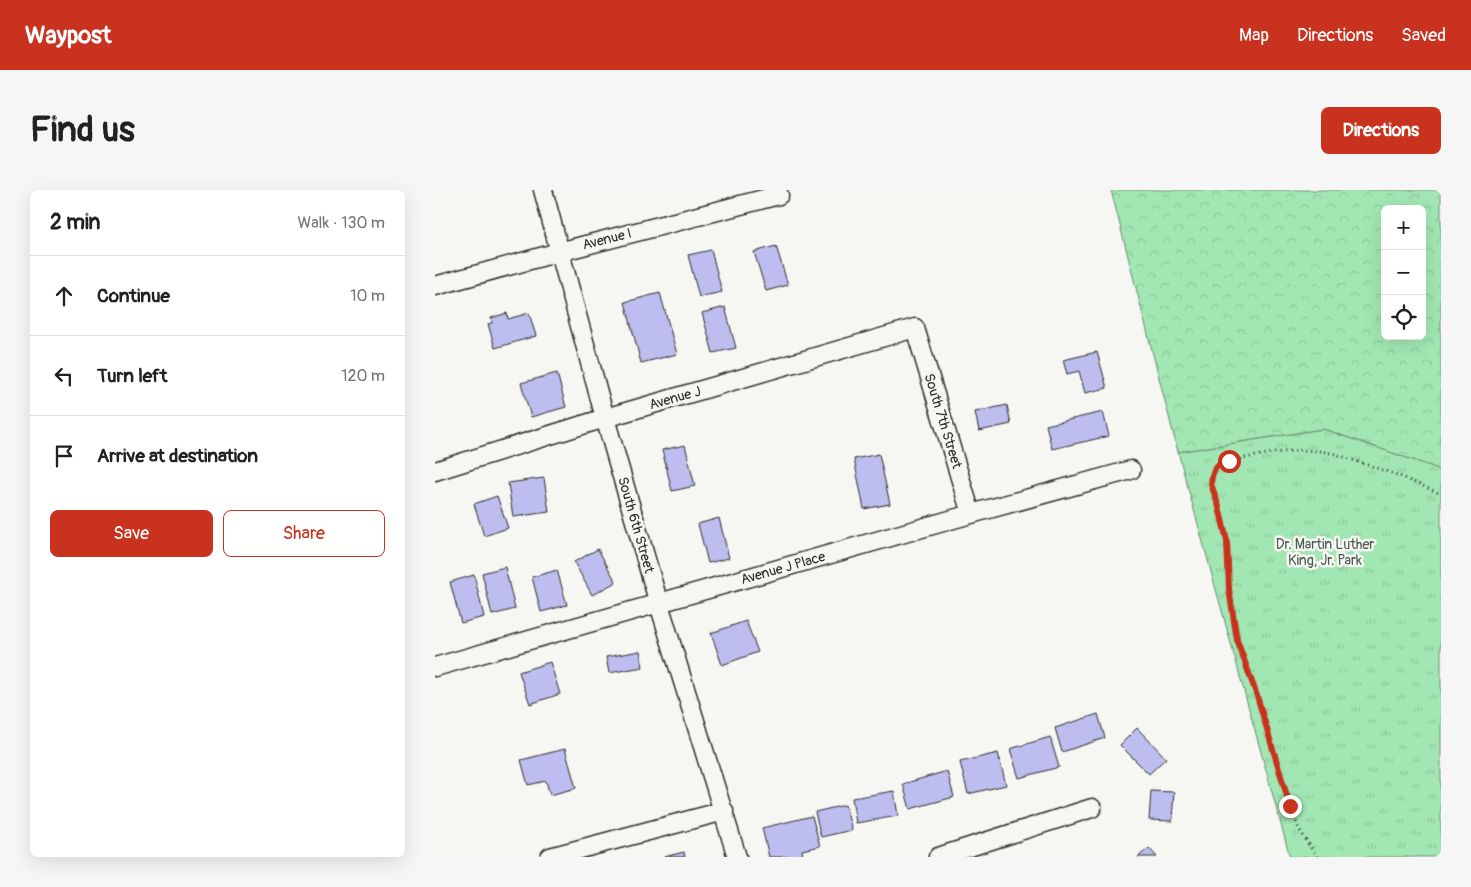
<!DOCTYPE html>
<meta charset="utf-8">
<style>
:root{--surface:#fff;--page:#f6f6f6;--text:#202124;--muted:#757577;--line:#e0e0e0;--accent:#c8321e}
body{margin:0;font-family:Pangolin,sans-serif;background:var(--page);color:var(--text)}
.controls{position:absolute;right:15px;top:15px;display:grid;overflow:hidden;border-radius:8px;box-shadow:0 5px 20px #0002}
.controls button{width:45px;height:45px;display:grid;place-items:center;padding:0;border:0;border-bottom:1px solid var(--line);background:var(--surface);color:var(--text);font:25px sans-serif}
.stop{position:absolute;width:15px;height:15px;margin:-11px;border:4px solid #c8321e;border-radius:50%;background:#fff}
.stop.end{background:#c8321e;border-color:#fff;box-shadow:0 1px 5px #0008}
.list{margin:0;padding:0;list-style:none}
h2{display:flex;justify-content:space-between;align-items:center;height:65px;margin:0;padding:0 20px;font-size:21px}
h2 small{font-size:16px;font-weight:400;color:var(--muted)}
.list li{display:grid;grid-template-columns:32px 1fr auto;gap:15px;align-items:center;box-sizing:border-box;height:80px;padding:0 20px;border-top:1px solid var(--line)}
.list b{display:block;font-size:19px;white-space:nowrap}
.list em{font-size:16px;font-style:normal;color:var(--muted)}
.actions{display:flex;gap:10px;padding:15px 20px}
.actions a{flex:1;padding:11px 0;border:1px solid var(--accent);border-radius:8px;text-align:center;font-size:18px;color:var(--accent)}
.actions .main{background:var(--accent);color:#fff}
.icon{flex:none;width:28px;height:28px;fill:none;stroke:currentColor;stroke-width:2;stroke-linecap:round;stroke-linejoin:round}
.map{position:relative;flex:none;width:1006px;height:667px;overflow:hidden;border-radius:8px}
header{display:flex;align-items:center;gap:30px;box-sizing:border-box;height:70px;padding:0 25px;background:var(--accent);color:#fff}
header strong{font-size:24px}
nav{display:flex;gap:28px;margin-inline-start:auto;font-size:18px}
.intro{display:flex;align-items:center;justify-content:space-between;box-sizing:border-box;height:120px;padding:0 30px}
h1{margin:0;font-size:35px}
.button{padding:12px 22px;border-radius:8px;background:var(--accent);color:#fff;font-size:18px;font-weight:700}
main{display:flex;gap:30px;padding:0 30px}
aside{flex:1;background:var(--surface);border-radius:8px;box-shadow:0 5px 20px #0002}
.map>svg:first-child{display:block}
.forest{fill:url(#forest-crowns);stroke:#66896f;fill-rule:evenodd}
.park{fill:url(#park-tufts);stroke:#66896f}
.building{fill:#bdbdef;stroke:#2b2b2b}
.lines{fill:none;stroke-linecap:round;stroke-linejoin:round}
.street-casing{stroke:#2b2b2b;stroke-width:21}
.path{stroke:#2b2b2b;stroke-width:3;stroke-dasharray:1 4;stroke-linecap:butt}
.street{stroke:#f6f6f2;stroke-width:18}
.route{stroke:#c8321e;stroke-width:6}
.labels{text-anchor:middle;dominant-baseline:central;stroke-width:5;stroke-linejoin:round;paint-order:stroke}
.street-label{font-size:14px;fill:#2b2b2b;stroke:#f6f6f2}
.park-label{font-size:14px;fill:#495a4d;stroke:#f6f6f2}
</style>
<header>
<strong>Waypost</strong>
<nav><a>Map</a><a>Directions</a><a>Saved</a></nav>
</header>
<div class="intro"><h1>Find us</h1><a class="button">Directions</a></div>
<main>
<aside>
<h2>2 min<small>Walk · 130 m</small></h2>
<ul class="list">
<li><svg class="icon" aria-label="ahead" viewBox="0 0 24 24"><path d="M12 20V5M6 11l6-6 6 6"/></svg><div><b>Continue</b></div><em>10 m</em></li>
<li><svg class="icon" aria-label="left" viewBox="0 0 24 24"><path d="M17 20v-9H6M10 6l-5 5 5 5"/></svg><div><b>Turn left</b></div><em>120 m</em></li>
<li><svg class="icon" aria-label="arrive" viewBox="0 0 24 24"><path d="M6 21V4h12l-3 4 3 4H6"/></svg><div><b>Arrive at destination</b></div></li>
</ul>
<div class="actions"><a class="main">Save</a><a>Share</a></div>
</aside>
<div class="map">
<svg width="1006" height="667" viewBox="0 0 1006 667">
<defs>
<pattern id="forest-crowns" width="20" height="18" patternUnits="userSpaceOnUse" patternTransform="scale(1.25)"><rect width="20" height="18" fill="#a2e7b3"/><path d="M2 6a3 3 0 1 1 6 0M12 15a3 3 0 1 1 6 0" fill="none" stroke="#8cc69a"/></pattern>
<pattern id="park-tufts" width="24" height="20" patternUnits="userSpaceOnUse" patternTransform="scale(1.25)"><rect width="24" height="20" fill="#a2e7b3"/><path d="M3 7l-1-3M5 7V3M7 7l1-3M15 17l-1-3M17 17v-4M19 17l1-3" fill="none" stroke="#8cc69a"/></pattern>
</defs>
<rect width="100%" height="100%" fill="#f6f6f2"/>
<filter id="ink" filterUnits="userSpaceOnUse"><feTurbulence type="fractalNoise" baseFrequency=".02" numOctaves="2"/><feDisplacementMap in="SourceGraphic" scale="10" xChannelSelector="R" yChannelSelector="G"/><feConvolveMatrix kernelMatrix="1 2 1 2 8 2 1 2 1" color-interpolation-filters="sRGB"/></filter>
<g filter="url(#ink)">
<path class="forest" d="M676,0H1006V281L998,277L888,239L743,262ZM950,19H987V146H950Z"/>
<polygon class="park" points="888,239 998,277 1006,281 1006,667 855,667 743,262"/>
<g class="building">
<polygon points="341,56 353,95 331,101 319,62"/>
<polygon points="276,60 287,102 264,107 253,65"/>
<polygon points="225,103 242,164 206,173 190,112"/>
<polygon points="290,117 301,158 278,163 267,123"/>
<polygon points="72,123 73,129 94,123 101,146 60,158 53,134 57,133 56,128"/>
<polygon points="662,162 672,198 650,203 644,181 632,184 628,170"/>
<polygon points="122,183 131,217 96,227 86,193"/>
<polygon points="572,215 576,234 544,241 540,222"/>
<polygon points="668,222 674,246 617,259 611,235"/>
<polygon points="250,255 260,296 237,301 227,260"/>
<polygon points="444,264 455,314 429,319 419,269"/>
<polygon points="109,288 114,322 78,327 73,293"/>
<polygon points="62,306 73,338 49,346 39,314"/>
<polygon points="284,328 294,368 273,373 263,334"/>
<polygon points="163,359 181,392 157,405 139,372"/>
<polygon points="70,377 80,419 57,425 47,383"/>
<polygon points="122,380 132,415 106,422 97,387"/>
<polygon points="39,385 49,427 26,433 15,392"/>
<polygon points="311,431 323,462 287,475 276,443"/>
<polygon points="205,461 208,477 174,483 171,467"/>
<polygon points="115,472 125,504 95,514 84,482"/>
<polygon points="663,524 670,548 627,562 620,538"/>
<polygon points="702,538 731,568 714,584 685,555"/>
<polygon points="615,547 624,577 584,588 575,559"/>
<polygon points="130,559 141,598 115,605 111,591 93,595 86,570"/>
<polygon points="563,563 571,595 533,604 525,572"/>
<polygon points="512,581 519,607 475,619 468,594"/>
<polygon points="459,601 463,626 421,633 417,608"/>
<polygon points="716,601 739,602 737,631 714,630"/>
<polygon points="410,615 417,640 386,647 380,622"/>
<polygon points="377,626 385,656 367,660 368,667 334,667 327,638"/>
<polygon points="714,658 722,667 703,667"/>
<polygon points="249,662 250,667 229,667"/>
</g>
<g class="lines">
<defs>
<g id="street">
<polyline points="108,0 170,228 224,414 302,667"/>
<polyline points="0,96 124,62 344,5"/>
<polyline points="0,281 170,228 480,138 536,324"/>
<polyline points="0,477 536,324 696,280"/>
<polyline points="115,667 289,621"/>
<polyline points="503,667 657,618"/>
</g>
</defs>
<use href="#street" class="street-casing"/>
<polyline class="path" points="882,667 864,639 855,616 822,506 802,450 794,399 792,351 784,317 776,294 777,286 781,278 785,273 794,271 837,263 867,260 886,261 900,264 965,286 1006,304"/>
<use href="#street" class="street"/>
</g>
</g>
<g class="lines" filter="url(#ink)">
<polyline class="route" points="794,271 785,273 780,278 777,286 776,294 784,317 792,351 794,399 802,450 822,506 855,616"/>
</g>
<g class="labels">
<g class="street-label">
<text transform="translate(172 49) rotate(-14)">Avenue I</text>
<text transform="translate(240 208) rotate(-16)">Avenue J</text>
<text transform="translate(508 231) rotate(73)">South 7th Street</text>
<text transform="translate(201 335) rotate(74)">South 6th Street</text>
<text transform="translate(348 378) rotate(-16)">Avenue J Place</text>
</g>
<g class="park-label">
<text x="890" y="354">Dr. Martin Luther<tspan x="890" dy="16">King, Jr. Park</tspan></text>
</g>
</g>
</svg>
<div class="controls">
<button>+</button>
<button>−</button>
<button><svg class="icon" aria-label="locate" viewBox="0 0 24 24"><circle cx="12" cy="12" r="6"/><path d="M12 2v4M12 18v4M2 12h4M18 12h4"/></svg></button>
</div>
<div class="stop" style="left:794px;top:271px"></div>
<div class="stop end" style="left:855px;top:616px"></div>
</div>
</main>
